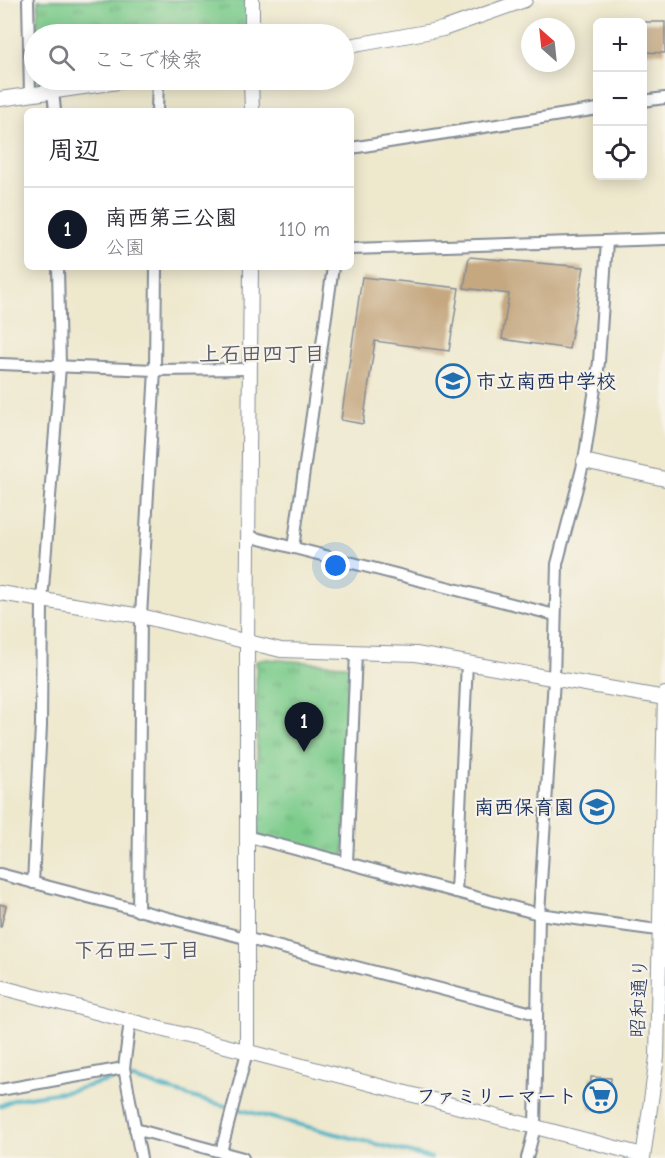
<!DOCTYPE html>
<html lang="ja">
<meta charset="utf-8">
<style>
:root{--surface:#fff;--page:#f2f2f3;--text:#2b2b33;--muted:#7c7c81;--line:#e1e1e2;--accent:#111827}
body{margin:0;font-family:"Comic Neue","Klee One",sans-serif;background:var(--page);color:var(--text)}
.controls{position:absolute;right:18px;top:18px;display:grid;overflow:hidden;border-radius:9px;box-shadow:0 3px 15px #0003}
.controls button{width:54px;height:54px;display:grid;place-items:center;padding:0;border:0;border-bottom:2px solid var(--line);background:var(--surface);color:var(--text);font:30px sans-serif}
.compass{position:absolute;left:521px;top:18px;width:54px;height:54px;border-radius:50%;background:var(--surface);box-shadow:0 3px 15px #0003;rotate:333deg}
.you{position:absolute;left:336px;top:566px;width:21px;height:21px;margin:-15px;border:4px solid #fff;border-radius:50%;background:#1a73e8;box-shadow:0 0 0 9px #1a73e833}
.badge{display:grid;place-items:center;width:39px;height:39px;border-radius:50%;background:var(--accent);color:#fff;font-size:20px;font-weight:700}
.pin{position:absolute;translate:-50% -50px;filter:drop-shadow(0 2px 3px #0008)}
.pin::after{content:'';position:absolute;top:32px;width:21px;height:18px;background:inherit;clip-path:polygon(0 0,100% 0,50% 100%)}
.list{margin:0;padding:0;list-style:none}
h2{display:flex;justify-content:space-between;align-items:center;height:78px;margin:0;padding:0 24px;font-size:26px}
h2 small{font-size:20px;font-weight:400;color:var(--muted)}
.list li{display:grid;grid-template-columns:39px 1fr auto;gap:18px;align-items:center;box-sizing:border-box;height:84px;padding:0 24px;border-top:2px solid var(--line)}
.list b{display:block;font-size:22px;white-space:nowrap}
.list p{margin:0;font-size:20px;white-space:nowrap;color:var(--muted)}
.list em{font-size:20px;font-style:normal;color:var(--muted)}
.icon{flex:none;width:33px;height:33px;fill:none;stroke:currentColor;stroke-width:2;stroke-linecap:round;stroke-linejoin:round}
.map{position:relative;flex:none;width:665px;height:1158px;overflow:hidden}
.search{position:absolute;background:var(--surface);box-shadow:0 3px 15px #0003;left:24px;top:24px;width:330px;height:66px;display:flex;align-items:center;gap:15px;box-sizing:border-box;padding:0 21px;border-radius:33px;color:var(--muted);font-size:22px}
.panel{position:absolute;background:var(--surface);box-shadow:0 3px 15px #0003;left:24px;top:108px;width:330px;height:162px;border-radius:9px}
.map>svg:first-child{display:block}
.park{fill:url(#park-tufts);stroke:#4c7e75;stroke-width:1.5}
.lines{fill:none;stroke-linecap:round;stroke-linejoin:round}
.stream{stroke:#46b0c4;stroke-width:4}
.building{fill:#c5a780}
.minor-casing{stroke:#848c96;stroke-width:14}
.tertiary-casing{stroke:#848c96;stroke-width:16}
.minor{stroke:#fff;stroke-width:10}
.tertiary{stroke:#fff;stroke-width:14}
.labels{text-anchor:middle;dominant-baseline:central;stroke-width:4.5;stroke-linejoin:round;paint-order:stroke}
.poi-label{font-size:20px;font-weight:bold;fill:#1b2f5e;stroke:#f7f3e8;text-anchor:end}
.street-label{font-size:20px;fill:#1b2f5e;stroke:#f7f3e8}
.neighbourhood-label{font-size:21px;font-weight:bold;fill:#56596a;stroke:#f7f3e8}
</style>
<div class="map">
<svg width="665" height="1158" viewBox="0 0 665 1158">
<defs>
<pattern id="park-tufts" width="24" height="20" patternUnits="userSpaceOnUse" patternTransform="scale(1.5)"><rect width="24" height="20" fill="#7dcc8c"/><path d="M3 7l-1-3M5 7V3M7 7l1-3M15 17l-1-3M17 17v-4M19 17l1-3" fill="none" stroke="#66a676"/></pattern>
</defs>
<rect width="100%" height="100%" fill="#f7f3e8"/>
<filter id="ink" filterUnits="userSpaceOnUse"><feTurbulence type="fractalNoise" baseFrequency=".0167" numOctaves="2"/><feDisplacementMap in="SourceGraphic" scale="12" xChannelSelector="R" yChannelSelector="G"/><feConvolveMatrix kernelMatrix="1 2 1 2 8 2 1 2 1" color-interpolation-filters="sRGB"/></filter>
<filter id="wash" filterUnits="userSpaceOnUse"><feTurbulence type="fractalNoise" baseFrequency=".008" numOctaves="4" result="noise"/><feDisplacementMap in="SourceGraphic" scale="24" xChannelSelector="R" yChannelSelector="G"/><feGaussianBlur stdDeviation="1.35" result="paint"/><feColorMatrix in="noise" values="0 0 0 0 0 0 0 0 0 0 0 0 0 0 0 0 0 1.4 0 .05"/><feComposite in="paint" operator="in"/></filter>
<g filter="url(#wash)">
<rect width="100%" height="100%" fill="#eee8cd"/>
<g class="park">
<polygon points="38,0 249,0 249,34 37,34"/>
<polygon points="36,80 84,80 42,86 36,85"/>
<polygon points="267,659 354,666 344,859 258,837 256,661"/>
</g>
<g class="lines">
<polyline class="stream" points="0,1106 15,1099 69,1091 119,1078 134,1079 202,1100 431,1158"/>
</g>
<g id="blocks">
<g class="building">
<polygon points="642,22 665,22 665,53 642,52"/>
<polygon points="469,257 584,267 569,349 502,339 509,294 464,288"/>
<polygon points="362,277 459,288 449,351 375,341 363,424 341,420"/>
<polygon points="0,904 6,906 1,927 0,927"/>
<polygon points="591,1077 611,1078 609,1111 590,1109"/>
</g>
</g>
</g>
<g filter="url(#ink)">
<use href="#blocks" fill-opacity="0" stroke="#848c96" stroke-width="1.5"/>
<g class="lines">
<defs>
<g id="minor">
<polyline points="28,0 30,95"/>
<polyline points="53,91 55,111"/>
<polyline points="642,101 665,98"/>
<polyline points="157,111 158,80"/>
<polyline points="351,148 598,109"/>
<polyline points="351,249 665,239"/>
<polyline points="0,364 155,370 250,369"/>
<polyline points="248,536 555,615"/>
<polyline points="293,548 333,267"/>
<polyline points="246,836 539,914 665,931"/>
<polyline points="347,863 356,653"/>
<polyline points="0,874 536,1014"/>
<polyline points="33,883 41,726 42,601 60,366 58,267"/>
<polyline points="456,892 467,663"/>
<polyline points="138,911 141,616 155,370 156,267"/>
<polyline points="130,1021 124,1068 141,1158"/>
<polyline points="0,1090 124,1068"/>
<polyline points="135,1129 243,1158"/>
<polyline points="221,1152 247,1052"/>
<polyline points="527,1158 535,1127 539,914 554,679 557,564 584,461 599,362 607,241"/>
</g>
<g id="tertiary">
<polyline points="252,34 252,0"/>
<polyline points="344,47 443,29 525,0"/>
<polyline points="251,80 252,111"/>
<polyline points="0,99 132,80"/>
<polyline points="584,461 665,479"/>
<polyline points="0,593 141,616 281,650 416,654 665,698"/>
<polyline points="0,987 643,1155"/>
<polyline points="247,1052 247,642 251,267"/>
<polyline points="643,1158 657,1057 665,694"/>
</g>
</defs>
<use href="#minor" class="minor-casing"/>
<use href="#tertiary" class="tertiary-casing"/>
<use href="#minor" class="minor"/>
<use href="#tertiary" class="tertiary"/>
</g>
</g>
<defs>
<symbol id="school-ring" viewBox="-11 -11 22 22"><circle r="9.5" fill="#f7f3e8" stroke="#1f6fb2" stroke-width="1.5"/><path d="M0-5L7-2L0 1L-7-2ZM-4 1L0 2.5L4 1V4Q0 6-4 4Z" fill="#1f6fb2"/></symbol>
<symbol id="supermarket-ring" viewBox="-11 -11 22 22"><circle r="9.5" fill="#f7f3e8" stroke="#1f6fb2" stroke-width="1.5"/><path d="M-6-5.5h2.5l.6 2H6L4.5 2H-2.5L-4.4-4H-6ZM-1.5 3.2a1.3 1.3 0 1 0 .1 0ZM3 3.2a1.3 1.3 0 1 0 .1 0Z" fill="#1f6fb2"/></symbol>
</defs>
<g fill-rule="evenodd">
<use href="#school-ring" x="434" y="362" width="38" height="38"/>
<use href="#school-ring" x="578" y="788" width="38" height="38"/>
<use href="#supermarket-ring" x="581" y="1077" width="38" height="38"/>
</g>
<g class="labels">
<g class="poi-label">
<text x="476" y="381" text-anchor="start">市立南西中学校</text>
<text x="574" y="807">南西保育園</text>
<text x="577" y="1096">ファミリーマート</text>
</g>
<g class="street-label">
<text transform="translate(639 998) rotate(-88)">昭和通り</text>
</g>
<g class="neighbourhood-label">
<text x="262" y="354">上石田四丁目</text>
<text x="137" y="950">下石田二丁目</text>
</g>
</g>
</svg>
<div class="controls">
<button>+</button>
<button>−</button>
<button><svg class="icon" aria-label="locate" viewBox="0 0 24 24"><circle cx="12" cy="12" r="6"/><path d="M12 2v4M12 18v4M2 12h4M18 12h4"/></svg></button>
</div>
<svg class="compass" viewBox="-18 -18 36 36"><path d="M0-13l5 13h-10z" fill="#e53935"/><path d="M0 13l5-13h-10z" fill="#7c7c81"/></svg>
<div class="you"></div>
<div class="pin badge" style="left:304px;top:752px">1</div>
<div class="search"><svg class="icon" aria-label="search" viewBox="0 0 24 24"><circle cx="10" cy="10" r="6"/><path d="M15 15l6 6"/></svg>ここで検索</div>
<section class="panel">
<h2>周辺<small></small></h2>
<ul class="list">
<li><span class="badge">1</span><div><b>南西第三公園</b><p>公園</p></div><em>110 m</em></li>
</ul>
</section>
</div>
